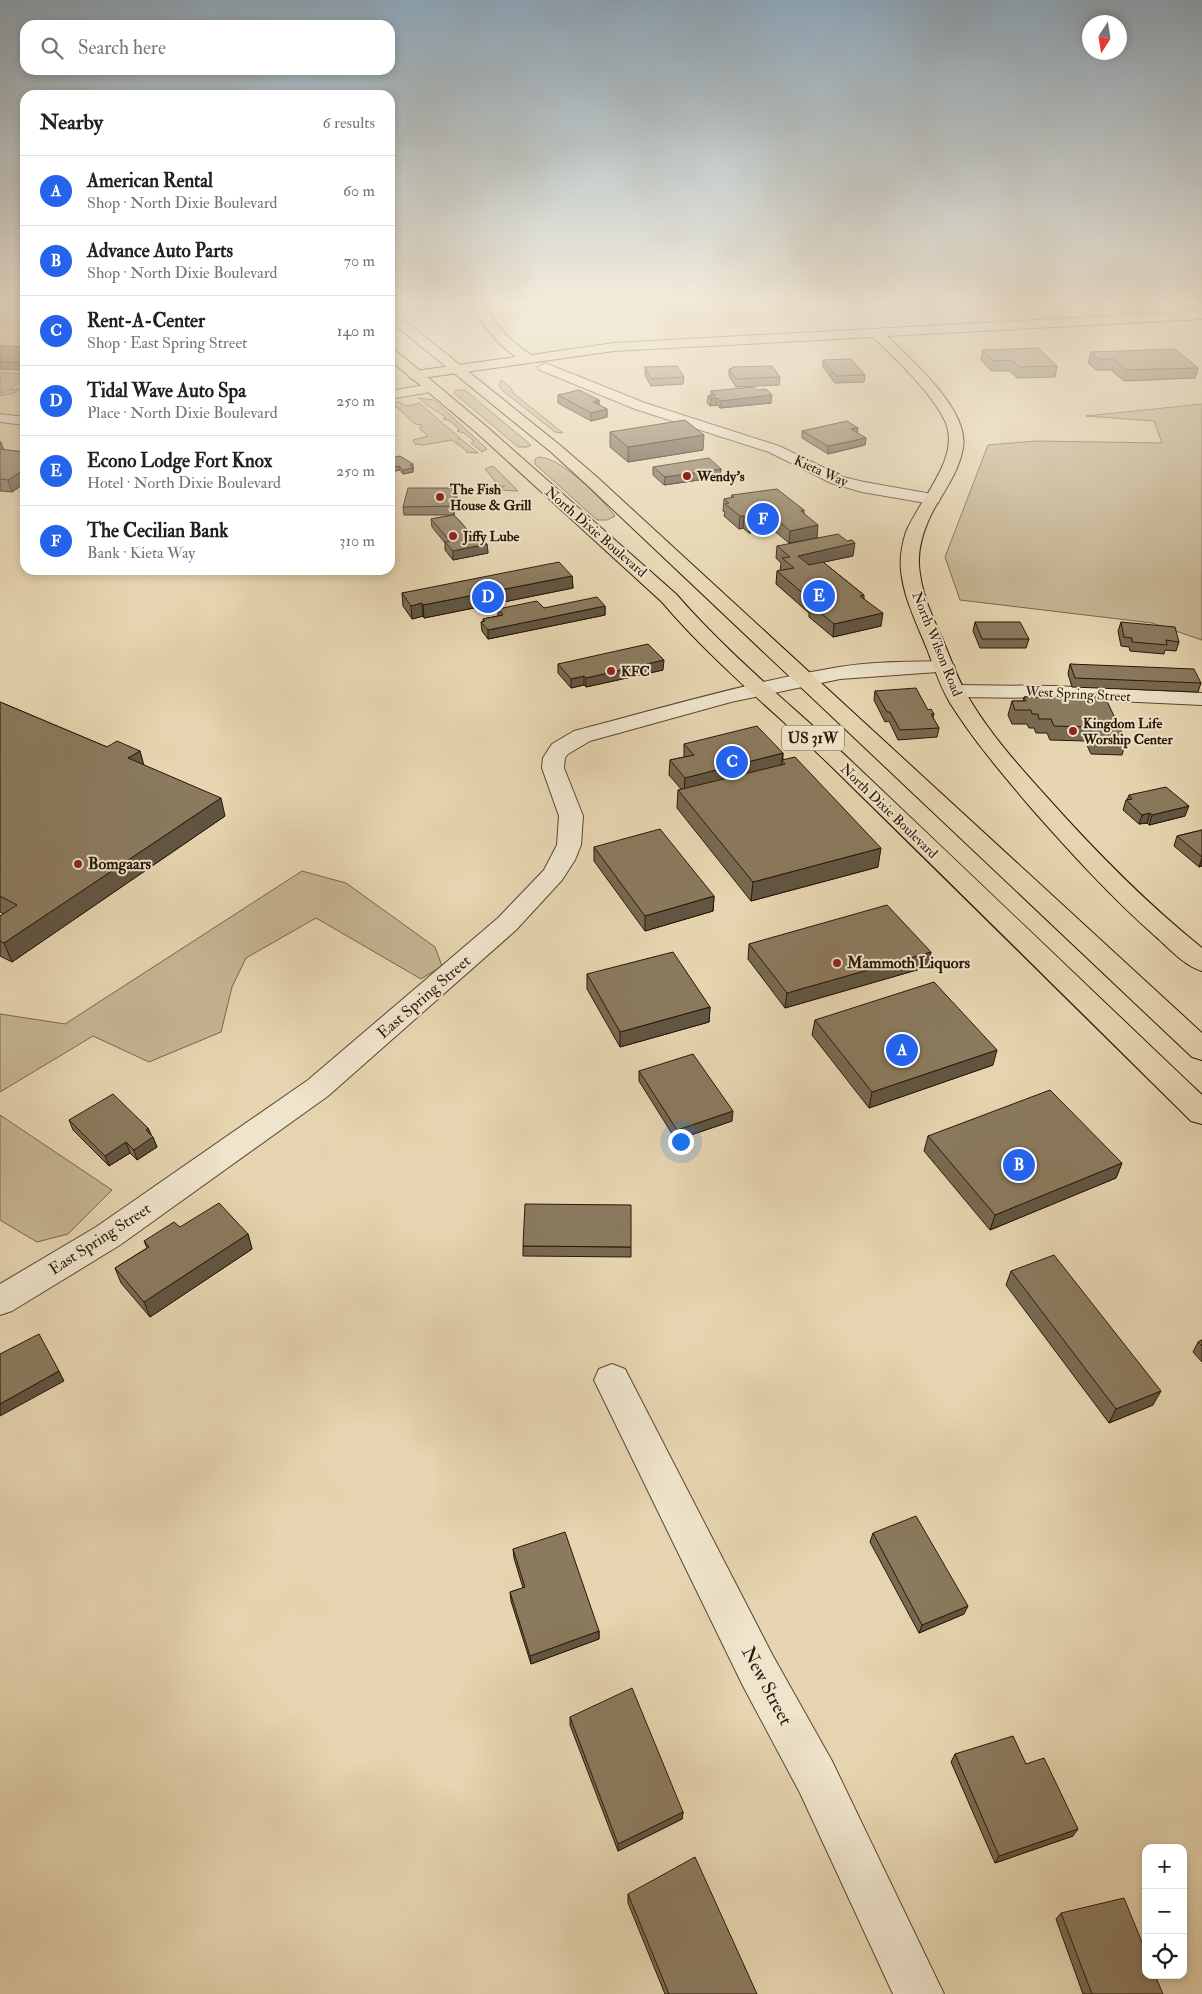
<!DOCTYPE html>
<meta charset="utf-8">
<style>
:root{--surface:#fff;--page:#f2f2f2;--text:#202124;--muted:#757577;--line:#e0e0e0;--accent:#2563eb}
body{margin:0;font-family:"IM FELL Double Pica",serif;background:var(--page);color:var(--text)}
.controls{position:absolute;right:15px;bottom:15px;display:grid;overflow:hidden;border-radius:10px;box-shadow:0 2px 8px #0003}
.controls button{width:45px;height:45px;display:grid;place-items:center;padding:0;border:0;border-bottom:1px solid var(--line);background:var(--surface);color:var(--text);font:25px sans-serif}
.compass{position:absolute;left:1082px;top:15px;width:45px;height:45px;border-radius:50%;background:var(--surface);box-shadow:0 2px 8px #0003;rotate:192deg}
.you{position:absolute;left:680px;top:1141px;width:18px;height:18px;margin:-12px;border:4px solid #fff;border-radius:50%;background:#1a73e8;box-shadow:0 0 0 8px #1a73e833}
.badge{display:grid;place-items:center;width:32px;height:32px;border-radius:50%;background:var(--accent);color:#fff;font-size:16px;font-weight:700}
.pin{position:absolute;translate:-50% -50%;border:2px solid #fff;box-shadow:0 1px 5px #0006}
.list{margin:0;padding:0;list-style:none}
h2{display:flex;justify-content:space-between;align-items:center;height:65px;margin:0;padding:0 20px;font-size:21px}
h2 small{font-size:16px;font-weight:400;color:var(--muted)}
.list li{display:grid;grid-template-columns:32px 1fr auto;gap:15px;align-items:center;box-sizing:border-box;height:70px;padding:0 20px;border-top:1px solid var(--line)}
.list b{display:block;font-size:19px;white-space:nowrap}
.list p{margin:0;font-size:16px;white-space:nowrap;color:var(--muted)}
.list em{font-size:16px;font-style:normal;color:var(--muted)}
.icon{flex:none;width:28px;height:28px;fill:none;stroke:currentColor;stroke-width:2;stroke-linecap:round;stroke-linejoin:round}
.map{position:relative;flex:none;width:1202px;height:1994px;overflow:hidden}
.search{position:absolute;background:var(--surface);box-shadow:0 2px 8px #0003;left:20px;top:20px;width:375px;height:55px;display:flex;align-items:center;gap:12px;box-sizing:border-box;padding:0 18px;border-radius:15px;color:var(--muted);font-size:19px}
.panel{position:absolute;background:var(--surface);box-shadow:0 2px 8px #0003;left:20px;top:90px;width:375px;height:485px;border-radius:15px}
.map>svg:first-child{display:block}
.green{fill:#c6b593;stroke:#78664c}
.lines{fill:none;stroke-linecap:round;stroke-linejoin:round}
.minor-casing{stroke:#584630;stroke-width:2}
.major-casing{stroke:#291706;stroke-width:2}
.highway-casing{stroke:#291706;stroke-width:2}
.minor{fill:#efe4cc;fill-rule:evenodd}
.major{fill:#e6d5b0;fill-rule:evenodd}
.highway{fill:#e6d5b0;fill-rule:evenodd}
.wall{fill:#786951;stroke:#291706}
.shaded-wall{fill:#615542;stroke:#291706}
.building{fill:#8b7a5e;stroke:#291706}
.poi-dot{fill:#8f2418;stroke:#efe4cc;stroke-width:2}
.labels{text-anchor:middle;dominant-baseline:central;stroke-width:4;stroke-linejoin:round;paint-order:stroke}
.far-street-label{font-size:14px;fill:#291706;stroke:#efe4cc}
.far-poi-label{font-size:14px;font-weight:bold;fill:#291706;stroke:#efe4cc;text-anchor:start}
.shield{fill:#efe4cc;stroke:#645441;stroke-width:1}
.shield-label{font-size:15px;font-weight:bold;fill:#291706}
.poi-label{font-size:16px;font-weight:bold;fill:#291706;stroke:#efe4cc;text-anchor:start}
.street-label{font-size:16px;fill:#291706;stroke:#efe4cc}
.near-street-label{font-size:19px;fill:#291706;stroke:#efe4cc}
</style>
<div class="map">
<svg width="1202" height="1994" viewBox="0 0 1202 1994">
<rect width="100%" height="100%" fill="#e6d5b0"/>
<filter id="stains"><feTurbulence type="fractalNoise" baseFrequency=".004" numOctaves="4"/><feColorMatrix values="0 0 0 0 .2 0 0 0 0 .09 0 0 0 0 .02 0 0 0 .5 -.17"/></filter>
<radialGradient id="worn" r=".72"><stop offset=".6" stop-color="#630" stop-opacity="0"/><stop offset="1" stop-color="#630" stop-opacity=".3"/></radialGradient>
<g class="green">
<polygon points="0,303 25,303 25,322 14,321 0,329"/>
<polygon points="0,373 25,374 25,377 9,390 23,388 14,393 0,396 0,393 4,392 0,391"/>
<polygon points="501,380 511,388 513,393 563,433 555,432 502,390 499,386"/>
<polygon points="460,390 466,391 531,445 527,447 518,447 454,393 456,390"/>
<path d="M418,398L434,400L487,449L482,452L471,443L474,441L464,433L457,431L459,429L450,421L443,419L446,418C437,410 429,408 421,400L422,399Z"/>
<polygon points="398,402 408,406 419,403 460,438 458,439 461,439 478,453 466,452 467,451 452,440 423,445 415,444 413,440 428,436 419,428 422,427 422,425 415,424 397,407 390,408 390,403"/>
<polygon points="1202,404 1202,640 1152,623 960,600 945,557 988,445 1037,441 1162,443 1154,421 1086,416"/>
<path d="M539,457C562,458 601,498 615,516L607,520H597L535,464V459Z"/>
<polygon points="493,466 518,491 502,490 501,488 505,486 499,486 485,469"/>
<polygon points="302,871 346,883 435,947 442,966 421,979 316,918 246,958 232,987 221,1032 149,1062 93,1036 0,1092 0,1014 65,1024"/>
<polygon points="0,1115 112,1190 68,1234 37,1242 0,1220"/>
</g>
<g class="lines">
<defs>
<g id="minor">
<polygon points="545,363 645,403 779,446 843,477 864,482 932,494 938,495 940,499 938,503 932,504 862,492 831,483 769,452 635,409 540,370 538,367"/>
<polygon points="431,384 436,385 438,388 436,391 390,399 390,391"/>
<polygon points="0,414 25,417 25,425 0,422"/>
<path d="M945,661L952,663L955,667L952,671L840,679L731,702L590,741L568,754L565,758L564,768L583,816L581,845L575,860L562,880L516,930L328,1096L120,1245L12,1311L0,1315V1284L96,1227L308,1080L498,918L544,870L557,845L559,816L542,768L543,758L552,744L574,731C662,708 749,682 839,667C874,661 910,662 945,661Z"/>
<polygon points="955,685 1053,686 1202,693 1202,705 1053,698 955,697 948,695 945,691 948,687"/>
<polygon points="612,1364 625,1369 773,1656 832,1761 944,1994 893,1994 800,1793 743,1686 594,1380 599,1369"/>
</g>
<path id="major" d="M472,303H484C495,326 510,341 531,355L614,343L1202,311V319L887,336C912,360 970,411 963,448C959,471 945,490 934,509C923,530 916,551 920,574C923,597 933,618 942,638C951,659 958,681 970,700C991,735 1018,765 1045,795C1094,850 1145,902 1202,948V971C1184,966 1169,948 1155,936C1111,897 1071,853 1032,809C1003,775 974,741 950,703C940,686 934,667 927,649C918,626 906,603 902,578C899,562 901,547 906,532C919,500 962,457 945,421C930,390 897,361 873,337L614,351L415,379L410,378L408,375L415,371L516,357C496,343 482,325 472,303Z"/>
<g id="highway">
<polygon points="390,311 394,312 561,446 598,478 1202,1033 1202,1060 1192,1057 586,484 551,452 390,321"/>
<path d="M390,349L395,350L487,427L676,594C728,654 790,704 848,758C967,870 1084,983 1202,1095V1124L1191,1121C1072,1003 953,885 833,768C776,713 714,663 662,602L477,433L390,360Z"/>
</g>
</defs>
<use href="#minor" class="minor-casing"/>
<use href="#major" class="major-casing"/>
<use href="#highway" class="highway-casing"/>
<use href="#minor" class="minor"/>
<use href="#major" class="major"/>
<use href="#highway" class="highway"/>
</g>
<g class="wall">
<polygon points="0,346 25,347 25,370 0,369"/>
<polygon points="983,350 1057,366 1055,377 1017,378 1010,371 991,371 981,360"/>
<polygon points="1091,352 1198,368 1195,378 1124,381 1111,370 1096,370 1088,363"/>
<polygon points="823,360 865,375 864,382 835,383 823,367"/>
<polygon points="645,367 684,377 683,384 651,386 645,375"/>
<polygon points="733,367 780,377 779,385 736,387 729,376 729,369 733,368"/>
<polygon points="711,391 771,403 720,408 717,405 710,406 707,403 708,396 711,395"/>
<polygon points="558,395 599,400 599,405 607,409 607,417 591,421 558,403"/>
<polygon points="802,431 857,433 866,438 865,445 828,454 802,438"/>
<polygon points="610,432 703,450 628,462 610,447"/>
<polygon points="0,441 4,450 25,452 25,483 12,492 1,491 0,491"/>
<polygon points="390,458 414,468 413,468 413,472 403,474 400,470 390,472 390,463 391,463"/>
<polygon points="653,467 721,469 720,477 664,485 653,475"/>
<polygon points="732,495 804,510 804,514 817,538 789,543 772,529 749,533 743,528 739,529 724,516 725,512 723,511 724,499 731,498"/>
<polygon points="457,497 454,515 475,538 487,544 488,553 453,560 445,550 445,543 432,527 431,519 453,515 404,515 403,507"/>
<polygon points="777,546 853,556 823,562 864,595 864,599 881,626 833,637 809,617 809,613 776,584 777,571 780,571 781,563 776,558"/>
<polygon points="572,576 573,588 424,618 423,616 412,619 403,606 402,593"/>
<polygon points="605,606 605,615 488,639 482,631 481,622 483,621 483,619 498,616 498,609 544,608"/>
<polygon points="975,622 1029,639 1026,648 980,648 973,631"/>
<polygon points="1121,622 1179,642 1176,651 1165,650 1164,654 1130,651 1129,647 1121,646 1118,631"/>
<polygon points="558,664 663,670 586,687 584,685 571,688 558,673"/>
<polygon points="1070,664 1201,683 1198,692 1072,687 1068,674"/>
<polygon points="875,691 928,710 934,714 933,718 939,728 937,737 898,740 889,721 885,722 874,700"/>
<polygon points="1088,693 1126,741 1122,755 1091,754 1085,741 1050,740 1047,733 1036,733 1034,728 1029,728 1027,724 1012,724 1008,715 1012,701 1023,701 1024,697 1087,698"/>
<polygon points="0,702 107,747 140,751 143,765 225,816 12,962 0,956 0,916 4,914 0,912"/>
<polygon points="684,744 783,753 783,760 878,867 751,901 677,808 678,790 681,789 669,775 670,760 684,757"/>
<polygon points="1129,795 1185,816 1149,825 1147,823 1139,824 1123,810 1126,800 1127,800"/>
<polygon points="1202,830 1202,866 1199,867 1174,846 1177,836"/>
<polygon points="594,847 714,896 713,911 645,931 594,861"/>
<polygon points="749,944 931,952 927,967 785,1008 748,959"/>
<polygon points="587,974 710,1007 709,1022 620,1047 587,989"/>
<polygon points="815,1020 993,1065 869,1108 812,1035"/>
<polygon points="639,1071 732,1121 676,1140 639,1081"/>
<polygon points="69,1120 148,1128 157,1147 137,1160 130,1153 109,1166 73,1130"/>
<polygon points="928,1136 1122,1163 1116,1178 990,1230 924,1151"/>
<polygon points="180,1227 248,1234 252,1249 150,1317 121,1283 115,1268 147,1248 144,1241"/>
<polygon points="523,1246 631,1247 631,1257 523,1256"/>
<polygon points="1011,1271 1153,1405 1109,1423 1006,1285"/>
<polygon points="1202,1340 1202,1362 1193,1352 1198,1342"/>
<polygon points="873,1533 964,1614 919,1633 870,1542"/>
<polygon points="513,1549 599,1631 599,1639 531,1664 511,1601 510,1592 523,1588 514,1558"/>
<polygon points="570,1717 683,1812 682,1819 618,1851 570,1725"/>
<polygon points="955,1754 1026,1764 1073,1836 995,1863 951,1762"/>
<polygon points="628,1894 757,1994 665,1994 628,1903"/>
<polygon points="1061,1913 1163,1994 1083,1994 1056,1919"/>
</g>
<g class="shaded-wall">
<polygon points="772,395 771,403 720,408 720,401"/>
<polygon points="711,398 717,398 717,405 710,406"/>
<polygon points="599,400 599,408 593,402"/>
<polygon points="607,409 607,417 591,421 591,413"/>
<polygon points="858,428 857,435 851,429"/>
<polygon points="704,435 703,450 628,462 628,447"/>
<polygon points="866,438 865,445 828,454 828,446"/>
<polygon points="0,442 1,442 5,453 0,456"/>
<polygon points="413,464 413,472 403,474 403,470 410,465"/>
<polygon points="399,466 400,470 390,472 390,468"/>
<polygon points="25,469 25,483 12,492 8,480"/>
<polygon points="721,469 720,477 664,485 665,477"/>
<polygon points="456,488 457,497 454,515 453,506"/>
<polygon points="740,516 744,516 743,528 739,529"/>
<polygon points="773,516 772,529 749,533 750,521"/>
<polygon points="818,525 817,538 789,543 790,531"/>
<polygon points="855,543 853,556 796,568 798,556"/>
<polygon points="487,544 488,553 453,560 453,551"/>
<polygon points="572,576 573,588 424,618 423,605"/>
<polygon points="422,603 423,616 412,619 411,606"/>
<polygon points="605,606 605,615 488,639 488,630"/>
<polygon points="883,613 881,626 833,637 834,624"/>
<polygon points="664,660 663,670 586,687 586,678"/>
<polygon points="584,676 584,685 571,688 571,679"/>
<polygon points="140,751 145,769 128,758"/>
<polygon points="783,753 781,767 684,792 685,778"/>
<polygon points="221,798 225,816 12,962 4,943"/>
<polygon points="1189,806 1185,816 1149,825 1152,815"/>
<polygon points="1150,813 1147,823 1139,824 1142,815"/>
<polygon points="881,848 878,867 751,901 753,882"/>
<polygon points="1202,858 1202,866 1199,867"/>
<polygon points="714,896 713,911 645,931 645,916"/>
<polygon points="931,952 927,967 785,1008 787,993"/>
<polygon points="710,1007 709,1022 620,1047 620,1032"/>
<polygon points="997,1050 993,1065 869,1108 872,1092"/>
<polygon points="733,1111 732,1121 676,1140 677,1130"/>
<polygon points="148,1128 152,1138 153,1137 157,1147 137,1160 134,1150 146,1130"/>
<polygon points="126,1142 130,1153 109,1166 105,1156"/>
<polygon points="1122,1163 1116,1178 990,1230 995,1215"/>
<polygon points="248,1234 252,1249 150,1317 144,1302"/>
<polygon points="59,1371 64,1381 0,1416 0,1404"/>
<polygon points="1161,1391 1153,1405 1109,1423 1116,1409"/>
<polygon points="968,1606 964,1614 919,1633 922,1625"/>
<polygon points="599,1631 599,1639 531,1664 530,1656"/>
<polygon points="683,1812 682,1819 618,1851 618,1844"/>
<polygon points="1078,1829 1073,1836 995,1863 999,1856"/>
</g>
<g class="building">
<polygon points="0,346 25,347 25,363 0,362"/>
<polygon points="1038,348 1057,366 1019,367 1012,360 993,361 983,350"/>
<polygon points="1175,349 1198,368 1126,370 1113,359 1099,359 1091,352"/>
<polygon points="851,359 865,375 836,376 823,360"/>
<polygon points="677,366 684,377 651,379 645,367"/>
<polygon points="772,366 780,377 736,379 729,369 734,368 733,367"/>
<polygon points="753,387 757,390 766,389 772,395 720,401 717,398 711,398 708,396 715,395 711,391"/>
<polygon points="579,390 599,400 593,402 607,409 591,413 558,395"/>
<polygon points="685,420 704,435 628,447 610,432"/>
<polygon points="847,421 858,428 851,429 866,438 828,446 802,431"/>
<polygon points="0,449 25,452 25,469 8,480 0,479"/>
<polygon points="400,456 413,464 410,465 413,468 403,470 399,466 390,468 390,463 394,462 390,458"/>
<polygon points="709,458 721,469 665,477 653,467"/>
<polygon points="408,488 456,488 453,506 403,507"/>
<polygon points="777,489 804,510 801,511 818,525 790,531 773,516 750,521 744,516 740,516 725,504 729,503 724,499 734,497 732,495"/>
<polygon points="454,515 475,538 480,537 487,544 453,551 445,542 450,541 431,519"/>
<polygon points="838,534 847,541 852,540 855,543 798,556 809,565 823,562 864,595 860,596 883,613 834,624 810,604 814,603 777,571 794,568 782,558 790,557 777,546"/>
<polygon points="559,562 572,576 423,605 422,603 411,606 402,593"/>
<polygon points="597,597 605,606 488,630 481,622 485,621 483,619 503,615 498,609 537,601 544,608"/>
<polygon points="975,622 1020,622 1029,639 982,639"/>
<polygon points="1121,622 1175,627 1179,642 1166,640 1167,645 1132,642 1132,638 1124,637"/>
<polygon points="648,644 664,660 586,678 584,676 571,679 558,664"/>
<polygon points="1070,664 1194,669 1201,683 1075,678"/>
<polygon points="916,688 928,710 931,709 934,714 931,714 939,728 900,730 890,712 887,712 875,691"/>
<polygon points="1088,693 1103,693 1126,741 1095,740 1089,727 1054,726 1051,719 1039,719 1038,714 1032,714 1031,710 1015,710 1012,701 1026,701 1024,697 1090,698"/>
<polygon points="0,702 107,747 117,741 140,751 128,758 221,798 4,943 0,941 0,916 17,905 0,896"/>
<polygon points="757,726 783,753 685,778 670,760 694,755 684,744"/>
<polygon points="795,757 881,848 753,882 678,790 785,764 782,760"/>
<polygon points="1166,787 1189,806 1152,815 1150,813 1142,815 1126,800 1132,799 1129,795"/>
<polygon points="660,829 714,896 645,916 594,847"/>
<polygon points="1202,830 1202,857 1177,836"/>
<polygon points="887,905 931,952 787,993 749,944"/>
<polygon points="673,952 710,1007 620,1032 587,974"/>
<polygon points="934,982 997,1050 872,1092 815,1020"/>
<polygon points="693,1054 733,1111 677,1130 639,1071"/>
<polygon points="1050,1090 1122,1163 995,1215 928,1136"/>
<polygon points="113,1094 148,1128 146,1130 153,1137 134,1150 126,1142 105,1156 69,1120"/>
<polygon points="219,1203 248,1234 144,1302 115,1268 149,1247 144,1241 174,1222 180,1227"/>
<polygon points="525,1204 631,1205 631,1247 523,1246"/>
<polygon points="1054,1255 1161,1391 1116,1409 1011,1271"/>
<polygon points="39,1334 59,1371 0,1404 0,1354"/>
<polygon points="1202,1340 1202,1346 1198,1342"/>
<polygon points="916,1516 968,1606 922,1625 873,1533"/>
<polygon points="565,1532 599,1631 530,1656 510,1592 525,1587 513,1549"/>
<polygon points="632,1688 683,1812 618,1844 570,1717"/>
<polygon points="1013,1736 1026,1764 1044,1758 1078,1829 999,1856 955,1754"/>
<polygon points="695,1857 757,1994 669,1994 628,1894"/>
<polygon points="1124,1898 1146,1952 1146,1975 1155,1975 1163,1994 1092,1994 1061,1913"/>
</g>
<linearGradient id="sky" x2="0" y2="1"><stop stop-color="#8da7ba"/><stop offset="0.52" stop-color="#f4ecdb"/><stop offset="1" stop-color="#f4ecdb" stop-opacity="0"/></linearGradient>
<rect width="1202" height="582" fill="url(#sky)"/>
<g class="poi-dot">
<circle cx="687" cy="476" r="5"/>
<circle cx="440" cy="497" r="5"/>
<circle cx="453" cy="536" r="5"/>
<circle cx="611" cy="671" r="5"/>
<circle cx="1073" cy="731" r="5"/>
<circle cx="78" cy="864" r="5"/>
<circle cx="837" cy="963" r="5"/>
</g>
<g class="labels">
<g class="far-street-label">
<text transform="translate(821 471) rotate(24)">Kieta Way</text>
<text transform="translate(596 532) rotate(41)">North Dixie Boulevard</text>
<text transform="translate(937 644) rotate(68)">North Wilson Road</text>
<text transform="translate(1078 694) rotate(3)">West Spring Street</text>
<text transform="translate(889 811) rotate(44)">North Dixie Boulevard</text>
</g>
<g class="far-poi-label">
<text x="697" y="476">Wendy's</text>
<text x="450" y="489">The Fish<tspan x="450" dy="16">House &amp; Grill</tspan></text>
<text x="463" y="536">Jiffy Lube</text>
<text x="621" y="671">KFC</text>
<text x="1083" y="723">Kingdom Life<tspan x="1083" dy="16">Worship Center</tspan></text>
</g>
<rect class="shield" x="782" y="725.5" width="62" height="25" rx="4"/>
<g class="shield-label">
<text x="813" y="738">US 31W</text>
</g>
<g class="poi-label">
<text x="88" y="864">Bomgaars</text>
<text x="847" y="963">Mammoth Liquors</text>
</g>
<g class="street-label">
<text transform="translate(424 997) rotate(-41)">East Spring Street</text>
<text transform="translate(100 1239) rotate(-33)">East Spring Street</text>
</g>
<g class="near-street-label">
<text transform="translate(767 1686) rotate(62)">New Street</text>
</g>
</g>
<rect width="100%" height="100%" filter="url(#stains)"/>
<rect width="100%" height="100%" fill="url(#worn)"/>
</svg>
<div class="controls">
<button>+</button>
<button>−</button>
<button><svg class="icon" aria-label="locate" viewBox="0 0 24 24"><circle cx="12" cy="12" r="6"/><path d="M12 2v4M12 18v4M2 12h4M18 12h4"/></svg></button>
</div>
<svg class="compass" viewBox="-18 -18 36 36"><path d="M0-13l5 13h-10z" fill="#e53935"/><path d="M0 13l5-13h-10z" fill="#757577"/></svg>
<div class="you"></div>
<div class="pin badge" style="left:902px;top:1050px">A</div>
<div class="pin badge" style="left:1019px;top:1165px">B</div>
<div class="pin badge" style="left:732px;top:762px">C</div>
<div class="pin badge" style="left:488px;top:597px">D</div>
<div class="pin badge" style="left:819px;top:596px">E</div>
<div class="pin badge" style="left:763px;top:519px">F</div>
<div class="search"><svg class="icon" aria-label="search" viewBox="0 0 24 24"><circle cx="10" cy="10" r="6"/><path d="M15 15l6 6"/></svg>Search here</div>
<section class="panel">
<h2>Nearby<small>6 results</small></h2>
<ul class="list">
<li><span class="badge">A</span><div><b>American Rental</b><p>Shop · North Dixie Boulevard</p></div><em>60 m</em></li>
<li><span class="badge">B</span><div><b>Advance Auto Parts</b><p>Shop · North Dixie Boulevard</p></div><em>70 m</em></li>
<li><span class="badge">C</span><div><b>Rent-A-Center</b><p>Shop · East Spring Street</p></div><em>140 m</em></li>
<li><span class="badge">D</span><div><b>Tidal Wave Auto Spa</b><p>Place · North Dixie Boulevard</p></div><em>250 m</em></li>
<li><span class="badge">E</span><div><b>Econo Lodge Fort Knox</b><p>Hotel · North Dixie Boulevard</p></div><em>250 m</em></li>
<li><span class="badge">F</span><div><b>The Cecilian Bank</b><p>Bank · Kieta Way</p></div><em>310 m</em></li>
</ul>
</section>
</div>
